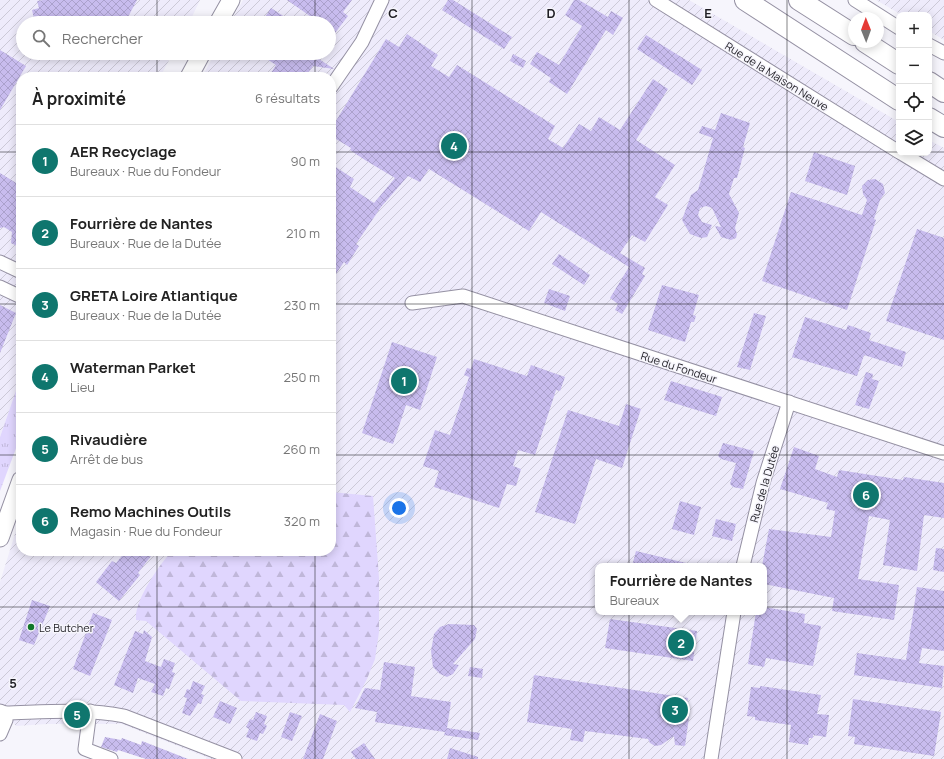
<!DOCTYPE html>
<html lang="fr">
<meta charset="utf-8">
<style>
:root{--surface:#fff;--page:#f2f2f2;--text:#222;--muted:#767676;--line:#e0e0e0;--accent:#0f766e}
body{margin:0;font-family:Manrope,sans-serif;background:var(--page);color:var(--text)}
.controls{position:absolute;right:12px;top:12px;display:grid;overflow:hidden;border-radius:8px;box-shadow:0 2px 10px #0003}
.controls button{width:36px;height:36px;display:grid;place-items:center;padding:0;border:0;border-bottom:1px solid var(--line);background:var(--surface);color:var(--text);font:20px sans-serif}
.compass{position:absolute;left:848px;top:12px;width:36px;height:36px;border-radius:50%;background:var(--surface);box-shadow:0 2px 10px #0003;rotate:359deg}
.you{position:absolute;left:399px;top:508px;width:14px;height:14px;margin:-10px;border:3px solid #fff;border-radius:50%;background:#1a73e8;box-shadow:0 0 0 6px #1a73e833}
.badge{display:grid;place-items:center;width:26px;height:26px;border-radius:50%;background:var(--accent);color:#fff;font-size:13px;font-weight:700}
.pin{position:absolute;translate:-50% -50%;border:2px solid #fff;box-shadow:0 1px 4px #0006}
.popup{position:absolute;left:595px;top:563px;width:172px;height:52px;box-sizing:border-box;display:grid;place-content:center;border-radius:8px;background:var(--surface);filter:drop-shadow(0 1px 3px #0005);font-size:13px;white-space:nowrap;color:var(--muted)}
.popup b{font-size:15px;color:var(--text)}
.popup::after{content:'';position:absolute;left:50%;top:100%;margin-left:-8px;border:8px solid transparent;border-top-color:var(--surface)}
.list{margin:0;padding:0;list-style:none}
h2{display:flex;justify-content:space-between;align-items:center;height:52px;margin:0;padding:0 16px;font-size:17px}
h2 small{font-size:13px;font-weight:400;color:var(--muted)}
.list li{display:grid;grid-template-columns:26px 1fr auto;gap:12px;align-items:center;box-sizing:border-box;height:72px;padding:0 16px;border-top:1px solid var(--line)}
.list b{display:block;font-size:15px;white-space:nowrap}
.list p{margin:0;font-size:13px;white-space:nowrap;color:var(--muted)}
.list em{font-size:13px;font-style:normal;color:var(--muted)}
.icon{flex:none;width:22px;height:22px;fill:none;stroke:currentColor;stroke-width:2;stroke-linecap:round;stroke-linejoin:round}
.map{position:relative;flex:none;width:944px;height:759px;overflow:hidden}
.search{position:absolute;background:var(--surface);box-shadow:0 2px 10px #0003;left:16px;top:16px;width:320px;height:44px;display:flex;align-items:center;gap:10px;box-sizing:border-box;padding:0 14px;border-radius:22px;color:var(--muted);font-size:15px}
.panel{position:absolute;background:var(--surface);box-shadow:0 2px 10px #0003;left:16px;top:72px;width:320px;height:484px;border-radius:16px}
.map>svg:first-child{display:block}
.industrial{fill:url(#industrial-furrows);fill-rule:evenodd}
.grass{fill:url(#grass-tufts)}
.forest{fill:url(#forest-firs)}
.building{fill:url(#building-cross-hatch)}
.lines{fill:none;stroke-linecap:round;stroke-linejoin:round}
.minor-casing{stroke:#9591a3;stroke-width:15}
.major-casing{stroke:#9591a3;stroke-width:19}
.highway-casing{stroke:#9591a3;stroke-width:22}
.minor{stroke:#fff;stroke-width:13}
.major{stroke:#fff;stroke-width:17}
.highway{stroke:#fff;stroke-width:20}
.grid{fill:none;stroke:#1e1d23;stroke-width:1;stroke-opacity:0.55}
.poi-dot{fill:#127729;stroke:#f6f5fc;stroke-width:1.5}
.labels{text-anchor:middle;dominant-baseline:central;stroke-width:3;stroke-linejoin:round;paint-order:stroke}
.street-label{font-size:11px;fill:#1e1d23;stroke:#f6f5fc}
.poi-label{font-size:11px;fill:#1e1d23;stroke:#f6f5fc;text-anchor:start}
.grid-label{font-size:13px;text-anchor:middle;font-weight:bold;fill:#1e1d23;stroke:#f6f5fc;stroke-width:3;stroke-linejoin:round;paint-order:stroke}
</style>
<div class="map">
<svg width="944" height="759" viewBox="0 0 944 759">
<defs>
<pattern id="industrial-furrows" width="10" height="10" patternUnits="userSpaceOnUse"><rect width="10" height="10" fill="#eeebfb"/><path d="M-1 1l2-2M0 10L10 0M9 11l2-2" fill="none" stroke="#ccc9d7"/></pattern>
<pattern id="grass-tufts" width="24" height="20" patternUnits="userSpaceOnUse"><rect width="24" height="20" fill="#e0d6fe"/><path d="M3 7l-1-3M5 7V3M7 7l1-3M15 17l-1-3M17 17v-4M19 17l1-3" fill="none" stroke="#c0b7d9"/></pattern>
<pattern id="forest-firs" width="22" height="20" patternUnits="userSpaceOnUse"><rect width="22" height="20" fill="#e0d6fe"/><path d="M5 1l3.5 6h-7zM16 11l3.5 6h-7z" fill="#c0b7d9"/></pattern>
<pattern id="building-cross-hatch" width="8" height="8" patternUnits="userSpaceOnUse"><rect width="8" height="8" fill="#c8bcee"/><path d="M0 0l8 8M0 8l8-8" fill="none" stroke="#aba1cc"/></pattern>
</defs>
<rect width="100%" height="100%" fill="#f6f5fc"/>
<g class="industrial">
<polygon points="0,0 200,0 189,23 23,23 23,53 173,53 160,77 21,77 21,376 0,437"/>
<path d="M243,0H689L899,122V153H929V140L944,148V759H206V757L122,724H47L16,726L0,707V582L21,515V551H331V77H202L215,53H329V23H230ZM598,566H764V612H598Z"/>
<polygon points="876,0 944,0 944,40 929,31 929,15 902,15"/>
</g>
<polygon class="grass" points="21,376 21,435 0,491 0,437"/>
<path class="forest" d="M331,492L373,496L379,578V632L375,659L367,679L350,712L344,705L241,701L146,621L136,620C134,601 159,565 172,551H331Z"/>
<g class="building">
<polygon points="43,0 137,0 128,17 122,19 123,23 57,22 35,23 32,10 39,8 37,1"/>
<polygon points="287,0 352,0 343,12 348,16 335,33 329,29 329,23 320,23"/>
<polygon points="448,0 453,0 512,37 504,49 442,10"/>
<polygon points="574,0 579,0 608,17 611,11 623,18 613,35 606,30 567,94 549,82 551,78 530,64 537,52 559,65 582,26 565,15"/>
<polygon points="271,8 294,23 261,23"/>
<polygon points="407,34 438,55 431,66 449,77 457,65 555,126 548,139 563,148 579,124 591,131 599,117 620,130 653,79 668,89 636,140 675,165 655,197 668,205 645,242 632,235 620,253 645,268 642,274 645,276 622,314 615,310 618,304 610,298 629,267 541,212 529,231 429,169 420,182 408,176 381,207 356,244 359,246 347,265 344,262 331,281 331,164 354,179 350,187 374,203 395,178 365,160 350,150 351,148 331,136 331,129 386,39 399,47"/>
<polygon points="646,35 702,70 692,85 637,49"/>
<polygon points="0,50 26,66 0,110"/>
<polygon points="258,53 323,53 319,59 334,69 313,66 305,77 278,77 271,73 276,65"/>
<polygon points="513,54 526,61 523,68 510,61"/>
<polygon points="721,113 750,123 743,147 745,148 737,178 734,178 729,194 739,213 735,228 737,234 736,238 731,240 721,237 715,226 721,227 712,208 706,206 700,208 698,215 702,222 712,225 707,237 701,238 690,234 682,220 691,195 698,190 713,138 699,133 702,126 715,130"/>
<polygon points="814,152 855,166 847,195 805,181"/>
<polygon points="0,173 21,186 21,248 11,243 12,232 4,227 0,228"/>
<polygon points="875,179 883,184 885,193 880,200 874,219 876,220 847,310 762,281 791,192 862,215 867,200 863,194 862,186 868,180"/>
<polygon points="917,229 944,238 944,340 886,321"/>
<polygon points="559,254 590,275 584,285 552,264"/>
<polygon points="662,285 699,295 693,315 696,316 694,322 691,322 685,342 648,330"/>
<polygon points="549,289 570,296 565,311 544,303"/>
<polygon points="0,305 16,313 0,353"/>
<polygon points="754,313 766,316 750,370 737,367"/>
<polygon points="805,317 846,330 848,325 871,333 869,340 906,352 902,367 864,355 857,376 792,357"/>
<polygon points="392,342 437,357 420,410 406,405 393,444 362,433"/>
<polygon points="474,359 527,376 531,365 565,377 560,391 556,390 535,455 518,450 513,466 521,469 516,486 507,484 499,508 434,487 439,471 423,466 435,430 450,435 469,377 464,375 467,368 471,369"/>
<polygon points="866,372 873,374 872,379 879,381 869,409 855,405"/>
<polygon points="671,381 722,397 716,416 664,400"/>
<polygon points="626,404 641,409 622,468 596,459 575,524 535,512 568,410 619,426"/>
<polygon points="723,443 754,451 743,489 733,487 730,484 736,463 721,459 718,456"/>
<polygon points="794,447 819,456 815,469 837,477 839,470 903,480 904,477 944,483 944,518 924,515 917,571 883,565 890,520 869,516 858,579 899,585 894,620 832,611 834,598 764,584 764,566 762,566 769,529 831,537 835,511 826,509 828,503 780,489"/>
<polygon points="680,501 701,507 694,535 672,529"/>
<polygon points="716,519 736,524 732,541 712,536"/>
<polygon points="936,548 944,549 944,572 933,570"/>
<polygon points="126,551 145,551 151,556 138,573 140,575 119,601 96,582 112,561 116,563"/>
<polygon points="636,551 686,563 686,566 632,566"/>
<polygon points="917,587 944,591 944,651 922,648 919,663 944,666 942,688 854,675 857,653 906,660"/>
<polygon points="32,600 50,606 34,645 19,640"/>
<polygon points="764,607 805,614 804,623 821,626 813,666 766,658 764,667 748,664 756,612 764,612"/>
<polygon points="93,613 112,620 90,676 73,669"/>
<polygon points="610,619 697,631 693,661 605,648"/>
<polygon points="449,624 474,625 477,629 475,639 453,664 459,665 453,674 447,677 440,674 433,667 431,651 434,634 440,627"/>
<polygon points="144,630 152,637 145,661 161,667 164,659 175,663 172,672 175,673 169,689 166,688 163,696 151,692 155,684 138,678 133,693 114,685 135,631 143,634"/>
<polygon points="384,662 415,667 411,696 451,702 447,728 480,733 478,740 444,735 445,732 375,722 377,712 355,708 365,688 380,690"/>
<polygon points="470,667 483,669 482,678 468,676"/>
<polygon points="534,675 688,698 686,709 690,710 685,746 675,745 674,736 661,745 655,746 650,743 648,739 585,731 583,742 570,740 572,729 527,722"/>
<polygon points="193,681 205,686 201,694 204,695 201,704 198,703 190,716 182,713 187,698 184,697 187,689 190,690"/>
<polygon points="760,686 821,695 817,714 829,715 826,737 813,735 813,738 809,738 808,745 789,742 791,725 755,720 755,717 747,716 751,687 760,688"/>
<polygon points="853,699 941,712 934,756 854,744 855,737 848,736"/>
<polygon points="220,701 237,708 230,724 213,717"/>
<polygon points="256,712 267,716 264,724 267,726 263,734 260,733 257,741 246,737 249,729 246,727 250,719 253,720"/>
<polygon points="290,712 302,716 292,741 281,737"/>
<polygon points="320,714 337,721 323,759 303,759"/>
<polygon points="105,737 121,740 122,738 141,745 142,741 188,759 146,759 118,750 117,752 101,747"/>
<polygon points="364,743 375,759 356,759 351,752"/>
<polygon points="450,748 478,757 478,759 447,759"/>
</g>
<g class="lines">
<defs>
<g id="minor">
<polyline points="656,0 899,152"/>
<polyline points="855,0 899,28"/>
<polyline points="929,45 944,53"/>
<polyline points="331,87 362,42 382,0"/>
<polyline points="901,153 944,179"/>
<polyline points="0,262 21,272"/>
<polyline points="0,287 21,297"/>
<polyline points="412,303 463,296 944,453"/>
<polyline points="743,566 763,483 789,402"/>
<path d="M0,711L5,713C44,712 85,708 124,716L235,759"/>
<polyline points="90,711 85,749 111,759"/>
<polyline points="0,734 6,720 5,713"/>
<polyline points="711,759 734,612"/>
</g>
<g id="major">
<polyline points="218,23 231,0"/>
<polyline points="189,77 202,53"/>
<polyline points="0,538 21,480"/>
</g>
<g id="highway">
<polyline points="745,0 899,100"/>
<polyline points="799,0 854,35"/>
<polyline points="865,42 899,64"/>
<polyline points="929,82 944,92"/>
<polyline points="929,118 944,127"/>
</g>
</defs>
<use href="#minor" class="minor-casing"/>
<use href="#major" class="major-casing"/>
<use href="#highway" class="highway-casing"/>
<use href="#minor" class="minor"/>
<use href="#major" class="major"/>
<use href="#highway" class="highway"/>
</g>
<path class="grid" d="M157,0V23M315,0V23M472,0V759M629,0V759M787,0V759M157,53V77M315,53V77M0,152H21M331,152H899M929,152H944M0,304H21M331,304H944M0,455H21M331,455H944M157,551V759M315,551V759M0,607H944"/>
<circle class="poi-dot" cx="31" cy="627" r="4"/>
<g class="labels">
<g class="street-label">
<text transform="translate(777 76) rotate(32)">Rue de la Maison Neuve</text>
<text transform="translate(679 367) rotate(18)">Rue du Fondeur</text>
<text transform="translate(764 484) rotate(-74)">Rue de la Dutée</text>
</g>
<g class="poi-label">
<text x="39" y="627">Le Butcher</text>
</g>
</g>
<g class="grid-label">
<text x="393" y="18">C</text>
<text x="551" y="18">D</text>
<text x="708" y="18">E</text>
<text x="13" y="688">5</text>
</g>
</svg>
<div class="controls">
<button>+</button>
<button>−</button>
<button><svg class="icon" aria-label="locate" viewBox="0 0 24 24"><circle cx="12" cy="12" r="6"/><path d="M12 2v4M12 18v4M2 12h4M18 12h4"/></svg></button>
<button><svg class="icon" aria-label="layers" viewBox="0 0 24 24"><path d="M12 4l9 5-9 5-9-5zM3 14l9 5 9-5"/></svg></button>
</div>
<svg class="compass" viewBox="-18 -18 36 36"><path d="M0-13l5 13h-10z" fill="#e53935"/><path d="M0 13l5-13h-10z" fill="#767676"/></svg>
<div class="you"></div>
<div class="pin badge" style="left:404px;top:381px">1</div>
<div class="pin badge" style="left:681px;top:643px">2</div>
<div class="popup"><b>Fourrière de Nantes</b>Bureaux</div>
<div class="pin badge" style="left:675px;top:710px">3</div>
<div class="pin badge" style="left:454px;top:146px">4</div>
<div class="pin badge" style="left:77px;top:715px">5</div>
<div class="pin badge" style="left:866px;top:495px">6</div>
<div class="search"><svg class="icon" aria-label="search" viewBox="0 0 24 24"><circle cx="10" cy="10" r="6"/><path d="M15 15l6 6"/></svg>Rechercher</div>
<section class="panel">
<h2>À proximité<small>6 résultats</small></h2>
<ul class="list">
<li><span class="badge">1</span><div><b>AER Recyclage</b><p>Bureaux · Rue du Fondeur</p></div><em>90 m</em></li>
<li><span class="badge">2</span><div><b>Fourrière de Nantes</b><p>Bureaux · Rue de la Dutée</p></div><em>210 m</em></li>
<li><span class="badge">3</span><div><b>GRETA Loire Atlantique</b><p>Bureaux · Rue de la Dutée</p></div><em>230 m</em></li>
<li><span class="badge">4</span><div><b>Waterman Parket</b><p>Lieu</p></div><em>250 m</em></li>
<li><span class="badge">5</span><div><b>Rivaudière</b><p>Arrêt de bus</p></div><em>260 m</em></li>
<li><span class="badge">6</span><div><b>Remo Machines Outils</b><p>Magasin · Rue du Fondeur</p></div><em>320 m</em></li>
</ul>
</section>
</div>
